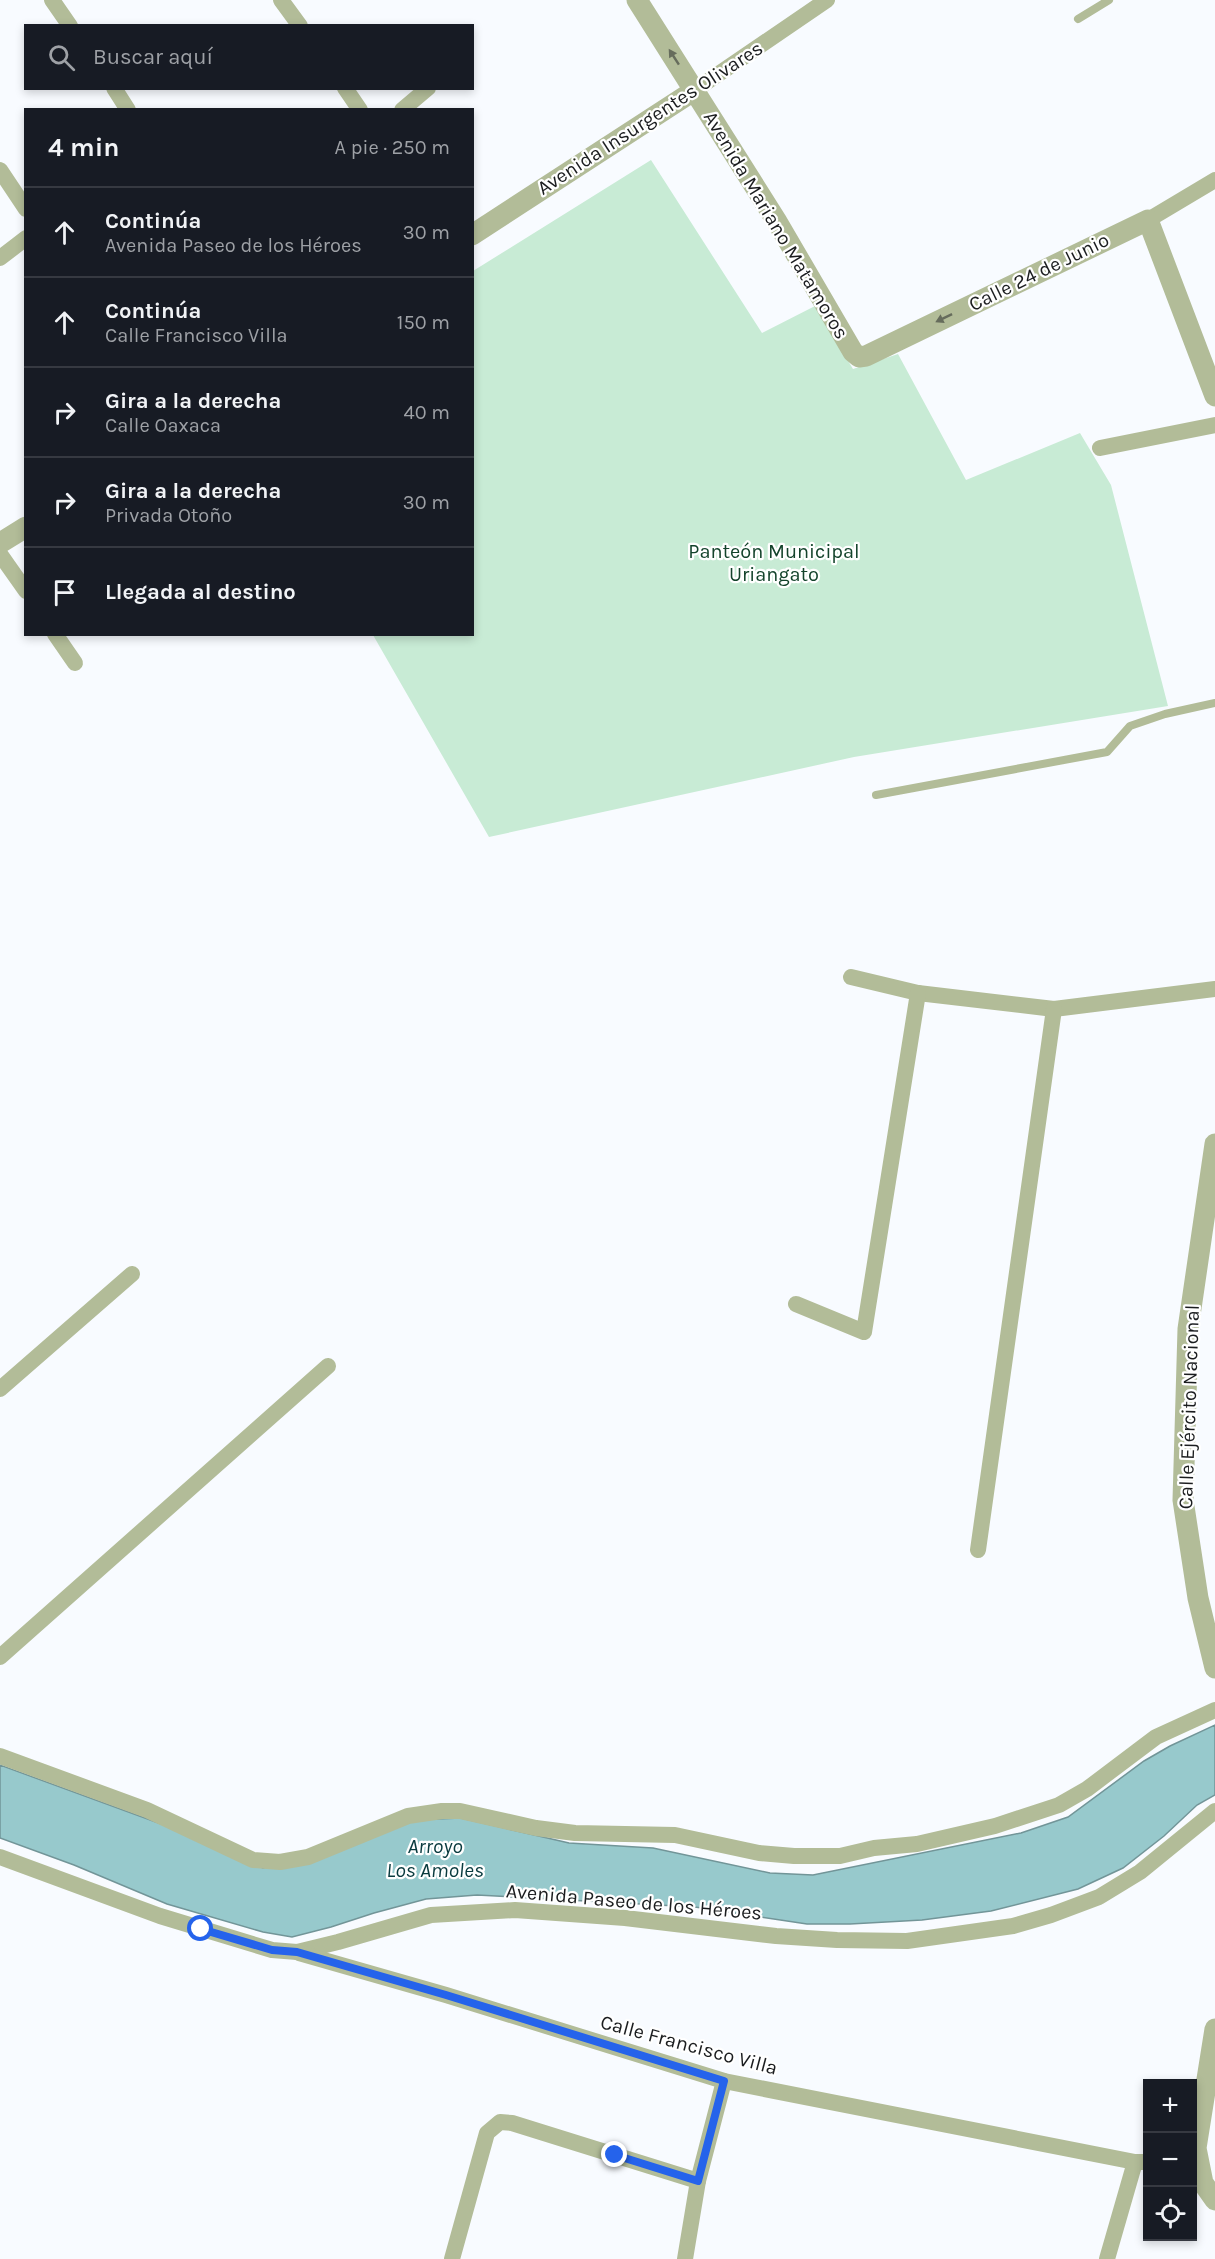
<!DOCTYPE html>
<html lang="es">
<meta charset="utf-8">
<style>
:root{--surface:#171b24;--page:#242831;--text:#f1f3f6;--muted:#9ea1a6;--line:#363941}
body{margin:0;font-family:Karla,sans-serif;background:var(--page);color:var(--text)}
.controls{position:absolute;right:18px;bottom:18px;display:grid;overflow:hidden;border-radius:0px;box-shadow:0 3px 9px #0003}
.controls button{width:54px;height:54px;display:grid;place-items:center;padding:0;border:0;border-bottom:2px solid var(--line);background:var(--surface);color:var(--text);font:30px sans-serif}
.stop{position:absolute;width:18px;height:18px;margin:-14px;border:4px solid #2563eb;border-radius:50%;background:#fff}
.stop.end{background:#2563eb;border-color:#fff;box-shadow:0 2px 6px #0008}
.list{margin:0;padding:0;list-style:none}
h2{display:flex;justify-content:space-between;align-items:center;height:78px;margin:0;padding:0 24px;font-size:26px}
h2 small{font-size:20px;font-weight:400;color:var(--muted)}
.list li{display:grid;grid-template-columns:39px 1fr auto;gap:18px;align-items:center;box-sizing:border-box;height:90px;padding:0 24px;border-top:2px solid var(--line)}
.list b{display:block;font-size:22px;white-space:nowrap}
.list p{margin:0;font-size:20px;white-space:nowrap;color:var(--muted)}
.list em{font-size:20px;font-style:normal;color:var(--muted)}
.icon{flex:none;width:33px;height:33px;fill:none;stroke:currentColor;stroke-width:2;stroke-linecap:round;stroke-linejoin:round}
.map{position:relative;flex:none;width:1215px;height:2259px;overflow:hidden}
.search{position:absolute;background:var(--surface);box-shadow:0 3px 9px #0003;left:24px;top:24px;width:450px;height:66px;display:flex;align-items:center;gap:15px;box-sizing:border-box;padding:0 21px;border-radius:0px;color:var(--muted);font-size:22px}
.panel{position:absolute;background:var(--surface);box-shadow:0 3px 9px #0003;left:24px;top:108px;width:450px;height:528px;border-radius:0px}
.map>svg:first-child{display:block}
.green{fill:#c8ebd5}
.water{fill:#97c9cc;stroke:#729598;stroke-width:1.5}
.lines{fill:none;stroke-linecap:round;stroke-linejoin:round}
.service{stroke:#b2bc98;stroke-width:8}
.minor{stroke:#b2bc98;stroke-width:16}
.tertiary{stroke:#b2bc98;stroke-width:21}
.oneway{fill:#666c5c}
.route{stroke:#2563eb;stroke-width:8}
.labels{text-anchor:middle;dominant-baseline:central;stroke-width:4.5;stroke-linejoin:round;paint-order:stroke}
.street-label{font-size:20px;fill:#1b1d1f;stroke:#fff}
.park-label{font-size:20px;fill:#13432b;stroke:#fff}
.water-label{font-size:21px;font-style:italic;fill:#093a3e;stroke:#fff}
</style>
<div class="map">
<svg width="1215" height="2259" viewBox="0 0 1215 2259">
<rect width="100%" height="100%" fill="#f8fbff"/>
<polygon class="green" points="651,160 762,333 815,306 853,369 898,354 966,480 1080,433 1111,485 1168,706 854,757 489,837 373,635 472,634 473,271"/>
<polygon class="water" points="1215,1725 1215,1795 1197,1805 1164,1836 1123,1868 1078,1889 991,1911 922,1920 850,1924 807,1924 695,1907 477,1895 426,1899 374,1913 331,1927 292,1937 263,1932 167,1904 74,1865 0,1838 0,1765 175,1829 263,1868 412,1820 461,1818 569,1843 653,1848 770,1873 813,1875 1021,1833 1068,1817 1144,1761 1170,1746"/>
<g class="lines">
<g class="service">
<polyline points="1078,19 1109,0"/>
<polyline points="876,795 1107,752 1130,726 1165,714 1215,703"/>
</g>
<g class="minor">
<polyline points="52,0 70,26"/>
<polyline points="281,0 300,26"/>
<polyline points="114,88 128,110"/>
<polyline points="345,88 360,110"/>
<polyline points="695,90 827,0"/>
<polyline points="402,110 428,88"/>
<polyline points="0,170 26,209"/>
<polyline points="1148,220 1215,180"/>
<polyline points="0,258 26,238"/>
<polyline points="1100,448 1215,425"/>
<polyline points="0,554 26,591"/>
<polyline points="55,634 75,663"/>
<polyline points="851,977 918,993 1054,1009 1215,989"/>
<polyline points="796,1304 864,1332 918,993"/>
<polyline points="0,1389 132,1274"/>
<polyline points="978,1550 1054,1009"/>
<polyline points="0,1657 328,1366"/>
<polyline points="0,1756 147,1810 253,1860 280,1862 308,1857 408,1816 442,1811 460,1811 536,1828 575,1833 675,1835 759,1853 794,1856 840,1856 874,1848 917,1844 995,1826 1059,1805 1087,1789 1156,1737 1215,1710"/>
<polyline points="0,1857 160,1916 272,1950 297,1952 338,1942 431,1915 515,1910 625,1918 776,1936 837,1940 907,1941 1013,1926 1051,1915 1099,1897 1140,1872 1215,1811"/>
<polyline points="299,1953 446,1995 724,2081 1135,2162 1148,2162"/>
<polyline points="452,2259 487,2133 500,2122 512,2123 698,2181"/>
<polyline points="685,2259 698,2181 724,2081"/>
<polyline points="1107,2259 1135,2162"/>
</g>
<g class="tertiary">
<polyline points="637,0 776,220 853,352 859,357 866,356 1148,220 1215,396"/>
<polyline points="472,235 695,90"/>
<polyline points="0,543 26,527"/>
<polyline points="1215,1144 1188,1329 1183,1500 1198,1598 1215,1668"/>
<polyline points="1215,2029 1196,2148 1203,2183 1215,2200"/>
</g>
</g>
<defs><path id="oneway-solid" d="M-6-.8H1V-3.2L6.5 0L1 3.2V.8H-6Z" transform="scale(1.5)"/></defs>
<g class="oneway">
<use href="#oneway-solid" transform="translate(674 57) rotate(-123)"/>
<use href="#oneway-solid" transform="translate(944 318) rotate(154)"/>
</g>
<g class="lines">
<polyline class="route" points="201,1929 272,1950 297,1952 446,1995 724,2081 698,2181 615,2155"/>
</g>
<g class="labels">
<g class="street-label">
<text transform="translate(650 118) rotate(-33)">Avenida Insurgentes Olivares</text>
<text transform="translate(776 225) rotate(59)">Avenida Mariano Matamoros</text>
<text transform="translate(1039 272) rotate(-26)">Calle 24 de Junio</text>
<text transform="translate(1189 1407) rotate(-88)">Calle Ejército Nacional</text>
<text transform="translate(634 1902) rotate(5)">Avenida Paseo de los Héroes</text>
<text transform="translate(689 2045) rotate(15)">Calle Francisco Villa</text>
</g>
<g class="park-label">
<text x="774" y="551">Panteón Municipal<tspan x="774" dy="23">Uriangato</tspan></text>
</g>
<g class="water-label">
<text x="435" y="1846">Arroyo<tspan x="435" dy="24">Los Amoles</tspan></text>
</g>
</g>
</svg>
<div class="controls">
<button>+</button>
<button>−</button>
<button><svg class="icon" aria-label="locate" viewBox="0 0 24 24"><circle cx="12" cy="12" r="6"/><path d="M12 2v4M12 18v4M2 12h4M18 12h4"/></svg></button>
</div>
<div class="stop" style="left:201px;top:1929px"></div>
<div class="stop end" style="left:615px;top:2155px"></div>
<div class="search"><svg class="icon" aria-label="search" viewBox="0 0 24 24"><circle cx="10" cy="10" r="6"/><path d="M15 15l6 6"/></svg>Buscar aquí</div>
<section class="panel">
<h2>4 min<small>A pie · 250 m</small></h2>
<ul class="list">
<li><svg class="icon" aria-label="ahead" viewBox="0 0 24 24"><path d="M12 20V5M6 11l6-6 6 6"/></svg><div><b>Continúa</b><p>Avenida Paseo de los Héroes</p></div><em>30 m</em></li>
<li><svg class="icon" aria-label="ahead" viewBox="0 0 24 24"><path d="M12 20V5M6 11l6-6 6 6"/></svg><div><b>Continúa</b><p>Calle Francisco Villa</p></div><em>150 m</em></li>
<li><svg class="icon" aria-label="right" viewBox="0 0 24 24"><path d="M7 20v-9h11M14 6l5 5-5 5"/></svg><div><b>Gira a la derecha</b><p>Calle Oaxaca</p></div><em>40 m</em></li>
<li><svg class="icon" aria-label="right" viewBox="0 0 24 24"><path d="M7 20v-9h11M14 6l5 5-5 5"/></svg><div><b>Gira a la derecha</b><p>Privada Otoño</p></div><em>30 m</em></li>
<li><svg class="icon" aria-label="arrive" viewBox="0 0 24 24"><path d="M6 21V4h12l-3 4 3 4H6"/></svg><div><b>Llegada al destino</b></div></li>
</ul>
</section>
</div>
